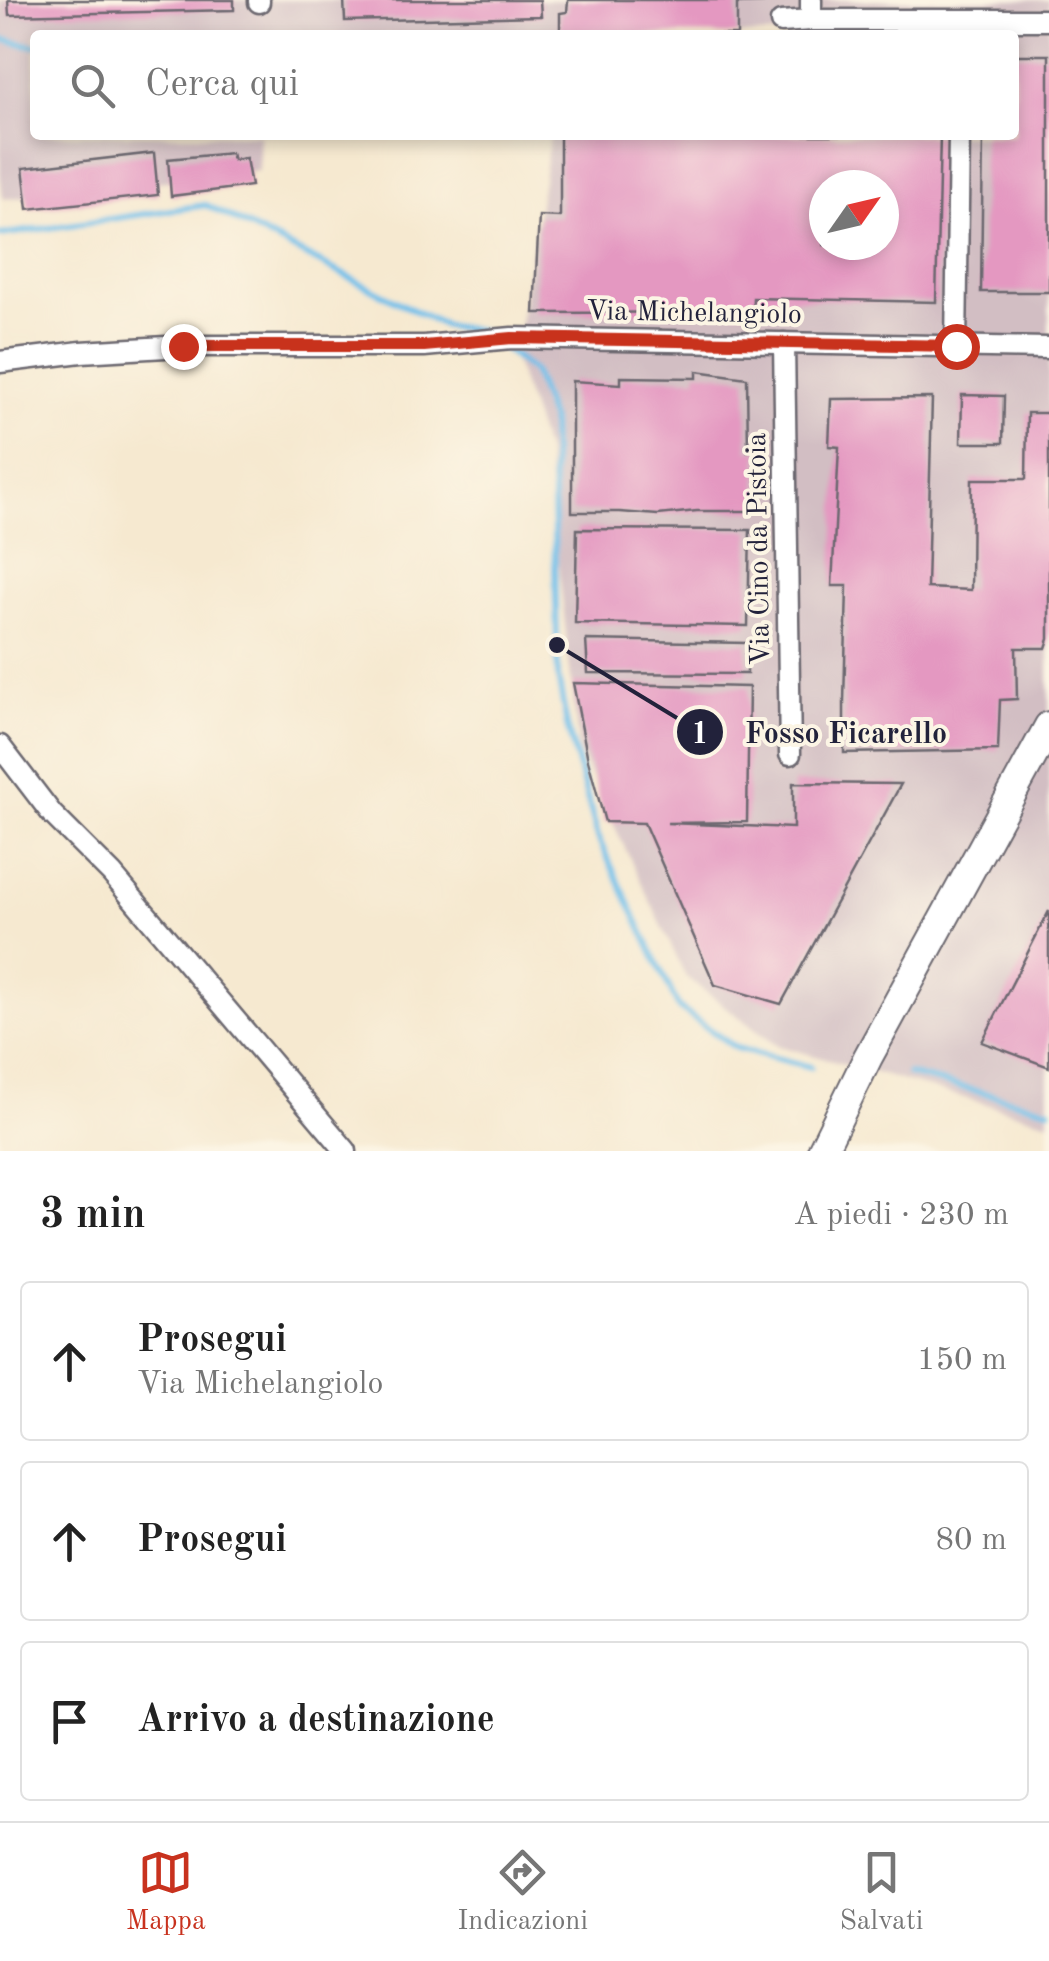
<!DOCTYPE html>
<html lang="it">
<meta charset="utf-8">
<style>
:root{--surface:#fff;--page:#f6f6f6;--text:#222;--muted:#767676;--line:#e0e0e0;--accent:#c8321e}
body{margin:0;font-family:"Old Standard TT",serif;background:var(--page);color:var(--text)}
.compass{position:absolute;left:809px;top:170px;width:90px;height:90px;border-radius:50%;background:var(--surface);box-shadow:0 5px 15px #0003;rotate:56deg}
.stop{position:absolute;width:30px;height:30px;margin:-22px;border:8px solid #c8321e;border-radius:50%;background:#fff}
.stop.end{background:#c8321e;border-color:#fff;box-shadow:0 2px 10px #0008}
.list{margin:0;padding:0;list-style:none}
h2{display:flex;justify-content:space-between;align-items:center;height:130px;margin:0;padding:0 40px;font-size:42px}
h2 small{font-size:32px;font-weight:400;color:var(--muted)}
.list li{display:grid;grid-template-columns:65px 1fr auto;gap:30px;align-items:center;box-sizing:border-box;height:160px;margin:0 20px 20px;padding:0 20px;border:2px solid var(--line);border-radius:10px}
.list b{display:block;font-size:38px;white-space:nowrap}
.list p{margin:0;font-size:32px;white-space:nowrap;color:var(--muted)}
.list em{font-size:32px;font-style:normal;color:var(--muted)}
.icon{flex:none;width:55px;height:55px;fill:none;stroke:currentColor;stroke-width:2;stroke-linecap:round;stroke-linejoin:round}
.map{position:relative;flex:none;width:1049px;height:1151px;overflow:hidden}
.search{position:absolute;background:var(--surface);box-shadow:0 5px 15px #0003;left:30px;right:30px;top:30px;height:110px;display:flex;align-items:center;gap:25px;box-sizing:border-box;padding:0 35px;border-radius:10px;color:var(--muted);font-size:38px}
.sheet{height:670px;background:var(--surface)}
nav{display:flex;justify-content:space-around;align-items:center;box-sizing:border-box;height:140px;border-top:2px solid var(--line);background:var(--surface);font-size:28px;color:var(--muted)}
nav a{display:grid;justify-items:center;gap:5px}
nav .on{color:var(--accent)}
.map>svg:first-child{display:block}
.industrial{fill:#d2bec3;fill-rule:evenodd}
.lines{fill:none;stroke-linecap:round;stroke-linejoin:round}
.stream{stroke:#6fbfea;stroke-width:6}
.building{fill:#e498c1;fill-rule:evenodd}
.minor-casing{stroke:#6c686f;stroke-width:25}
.secondary-casing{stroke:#6c686f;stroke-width:32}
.minor{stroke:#fff;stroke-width:20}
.secondary{stroke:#fff;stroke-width:28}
.route{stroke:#c8321e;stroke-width:12}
.labels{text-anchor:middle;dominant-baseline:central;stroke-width:8;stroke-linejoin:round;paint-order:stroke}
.street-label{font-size:28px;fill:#22223b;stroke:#fcf5e5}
.leader{fill:none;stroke:#22223b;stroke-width:4}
.callout-dot{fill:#22223b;stroke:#fcf5e5;stroke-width:4}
.mark-label{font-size:30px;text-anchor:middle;font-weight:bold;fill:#fff}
.callout-label{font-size:30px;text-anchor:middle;font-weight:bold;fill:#22223b;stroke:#fcf5e5;stroke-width:8;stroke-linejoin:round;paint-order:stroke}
</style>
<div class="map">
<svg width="1049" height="1151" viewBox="0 0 1049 1151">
<rect width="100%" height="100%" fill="#fcf5e5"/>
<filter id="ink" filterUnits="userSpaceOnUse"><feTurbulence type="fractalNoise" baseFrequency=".01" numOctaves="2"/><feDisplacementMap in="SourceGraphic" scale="20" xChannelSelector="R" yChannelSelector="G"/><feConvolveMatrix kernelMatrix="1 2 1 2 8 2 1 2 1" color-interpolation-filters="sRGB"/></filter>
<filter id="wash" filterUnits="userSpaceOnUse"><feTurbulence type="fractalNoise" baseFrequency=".0048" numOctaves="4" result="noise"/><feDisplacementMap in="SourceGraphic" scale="40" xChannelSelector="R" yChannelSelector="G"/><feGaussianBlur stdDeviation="2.25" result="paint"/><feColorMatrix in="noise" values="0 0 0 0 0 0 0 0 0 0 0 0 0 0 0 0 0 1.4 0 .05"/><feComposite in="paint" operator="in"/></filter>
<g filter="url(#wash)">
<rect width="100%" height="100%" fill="#f6e9d0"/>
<path class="industrial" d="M0,0H1049V1122L776,1045L686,977L579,751L546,453L514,360L550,135H1014V35H35V135H260L258,171L3,199L0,174ZM824,185H884V245H824Z"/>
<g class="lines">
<g class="stream">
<polyline points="0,39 35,46"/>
<polyline points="0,235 206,205 445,326 479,330 484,334"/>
<polyline points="498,344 533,371 551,421 558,677 567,726 599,840 679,1008 736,1048 811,1067"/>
<polyline points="908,1074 1049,1109"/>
</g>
</g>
<g id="blocks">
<g class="building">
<polygon points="8,0 234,0 234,10 9,15"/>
<polygon points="344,0 540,0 541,16 345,21"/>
<polygon points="568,0 763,0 763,3 737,4 737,35 560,35 560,13 567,12"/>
<polygon points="1014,55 1049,55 1049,292 981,292 983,135 1014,135"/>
<path d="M560,135H940L936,302L753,298L752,312L534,313L539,216L560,217ZM824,185H884V245H824Z"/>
<polygon points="154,153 158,195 28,209 23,168"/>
<polygon points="231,153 233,160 246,158 251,186 171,196 168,159"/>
<polygon points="697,371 747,378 748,451 758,450 757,511 697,511 658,515 620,512 572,512 572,381 621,384 621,377 697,378"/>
<polygon points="962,395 1004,396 1003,443 961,443"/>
<polygon points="932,398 927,588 971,590 972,479 1026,479 1027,413 1049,413 1049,639 1046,648 1016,648 1017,699 1000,700 998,750 844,753 844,702 847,586 832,586 839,447 829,446 831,399"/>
<polygon points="577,529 750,530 748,626 575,623"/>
<polygon points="586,640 747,643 747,674 588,673"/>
<polygon points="573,683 749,687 747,822 667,823 793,828 793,783 901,784 781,1004 715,985 644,823 605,822 588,760"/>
<polygon points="1049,911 1049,1067 982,1042"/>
</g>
</g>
</g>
<g filter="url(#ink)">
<use href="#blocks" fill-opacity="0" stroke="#6c686f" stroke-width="2.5"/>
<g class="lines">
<defs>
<g id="minor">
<polyline points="259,0 259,2"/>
<polyline points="811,20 811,0"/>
<polyline points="781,22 811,20 1049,20"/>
<polyline points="784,343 790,754"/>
<polyline points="956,346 959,135"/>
<polyline points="0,362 81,352 183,346 424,346 512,338 1049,348"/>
<polyline points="0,746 52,814 112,874 346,1151"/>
</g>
<polyline id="secondary" points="822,1151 868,1057 1049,726"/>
</defs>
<use href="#minor" class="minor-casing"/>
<use href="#secondary" class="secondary-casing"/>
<use href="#minor" class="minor"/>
<use href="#secondary" class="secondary"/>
</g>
</g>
<g class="lines" filter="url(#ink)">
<polyline class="route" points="183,346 424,346 512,338 956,346"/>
</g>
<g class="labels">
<g class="street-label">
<text transform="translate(694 314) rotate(1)">Via Michelangiolo</text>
<text transform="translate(760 549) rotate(-91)">Via Cino da Pistoia</text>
</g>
</g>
<path class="leader" d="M557 645L700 732"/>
<g class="callout-dot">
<circle cx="557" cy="645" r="10"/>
<circle cx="700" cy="732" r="25"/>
</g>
<g class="mark-label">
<text x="700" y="743">1</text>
</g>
<g class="callout-label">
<text x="846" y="743">Fosso Ficarello</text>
</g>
</svg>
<svg class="compass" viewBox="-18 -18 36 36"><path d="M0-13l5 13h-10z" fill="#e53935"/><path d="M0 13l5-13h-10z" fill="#767676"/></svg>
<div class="stop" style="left:956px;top:346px"></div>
<div class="stop end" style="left:183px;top:346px"></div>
<div class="search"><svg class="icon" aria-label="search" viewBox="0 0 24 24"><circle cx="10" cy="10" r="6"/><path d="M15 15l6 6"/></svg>Cerca qui</div>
</div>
<section class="sheet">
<h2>3 min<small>A piedi · 230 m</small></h2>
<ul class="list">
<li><svg class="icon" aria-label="ahead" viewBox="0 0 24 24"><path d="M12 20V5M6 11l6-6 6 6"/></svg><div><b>Prosegui</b><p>Via Michelangiolo</p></div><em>150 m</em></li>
<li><svg class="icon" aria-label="ahead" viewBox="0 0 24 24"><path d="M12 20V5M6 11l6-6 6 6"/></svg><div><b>Prosegui</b></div><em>80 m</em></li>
<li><svg class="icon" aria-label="arrive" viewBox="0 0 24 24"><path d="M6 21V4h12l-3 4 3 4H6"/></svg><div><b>Arrivo a destinazione</b></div></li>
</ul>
</section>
<nav>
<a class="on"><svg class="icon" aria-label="map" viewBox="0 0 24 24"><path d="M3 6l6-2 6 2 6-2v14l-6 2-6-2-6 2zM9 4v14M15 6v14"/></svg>Mappa</a>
<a><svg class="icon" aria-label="directions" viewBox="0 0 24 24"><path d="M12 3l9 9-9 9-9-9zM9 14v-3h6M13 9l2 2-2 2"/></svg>Indicazioni</a>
<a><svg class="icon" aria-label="saved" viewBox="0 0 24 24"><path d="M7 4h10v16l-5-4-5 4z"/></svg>Salvati</a>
</nav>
